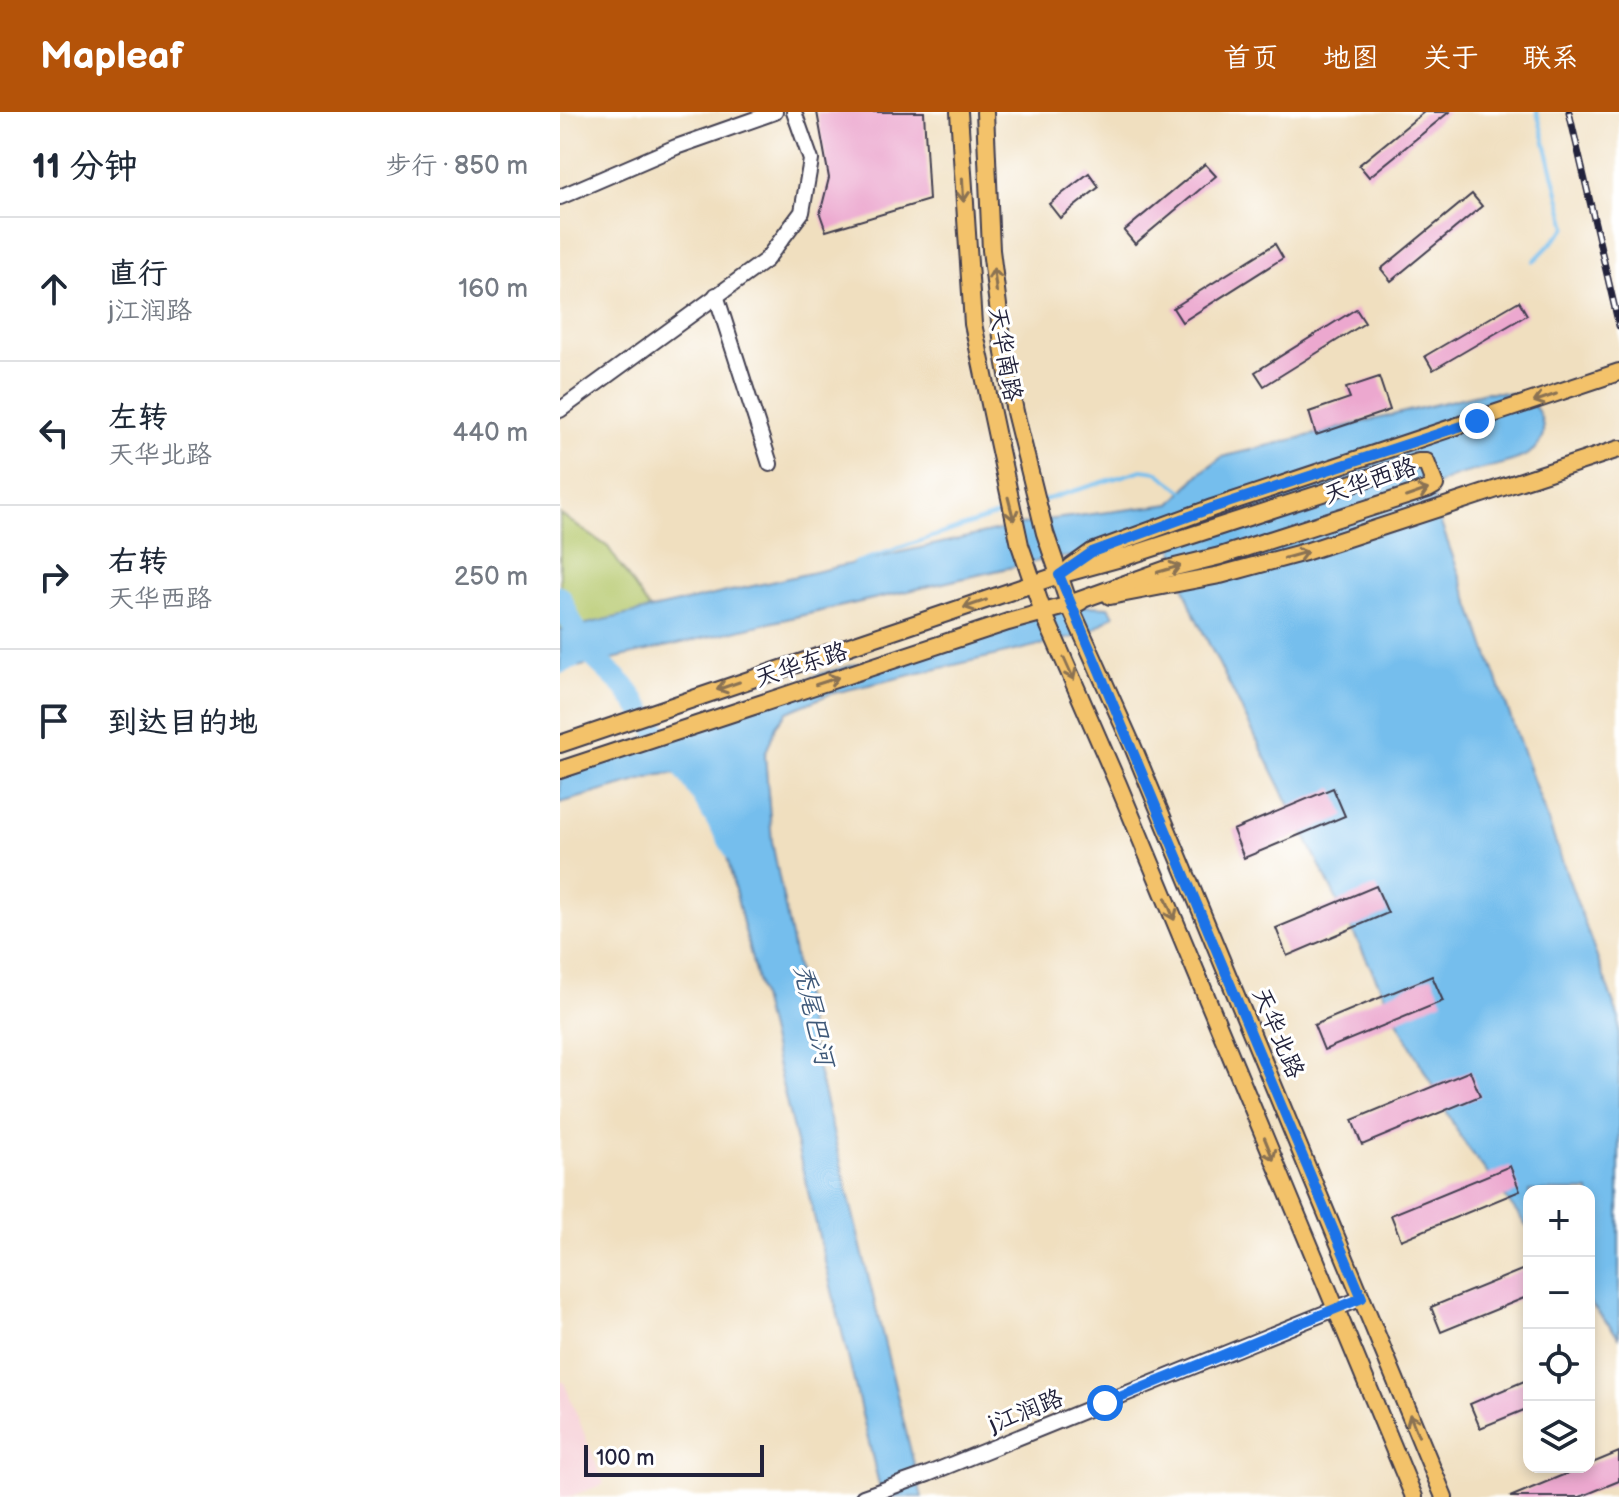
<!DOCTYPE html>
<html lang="zh">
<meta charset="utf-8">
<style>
:root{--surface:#fff;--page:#f2f2f3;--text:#1f2937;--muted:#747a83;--line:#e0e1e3;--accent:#b45309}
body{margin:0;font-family:"Balsamiq Sans","LXGW WenKai TC",sans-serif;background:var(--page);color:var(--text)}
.controls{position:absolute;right:24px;bottom:24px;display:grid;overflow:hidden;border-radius:16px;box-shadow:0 4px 12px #0003}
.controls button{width:72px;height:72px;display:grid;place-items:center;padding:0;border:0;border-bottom:2px solid var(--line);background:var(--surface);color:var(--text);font:40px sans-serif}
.scale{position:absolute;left:24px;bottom:20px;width:180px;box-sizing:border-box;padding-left:8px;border:4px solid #22223b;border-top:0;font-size:22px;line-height:28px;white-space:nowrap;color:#22223b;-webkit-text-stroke:6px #fff;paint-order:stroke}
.stop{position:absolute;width:24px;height:24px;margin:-18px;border:6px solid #1a73e8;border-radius:50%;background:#fff}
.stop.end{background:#1a73e8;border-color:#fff;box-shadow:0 2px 8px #0008}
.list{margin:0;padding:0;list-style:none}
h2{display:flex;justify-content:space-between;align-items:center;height:104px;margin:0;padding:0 32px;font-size:34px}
h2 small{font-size:26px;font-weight:400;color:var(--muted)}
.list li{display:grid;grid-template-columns:52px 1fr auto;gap:24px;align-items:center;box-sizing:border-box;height:144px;padding:0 32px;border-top:2px solid var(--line)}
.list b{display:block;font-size:30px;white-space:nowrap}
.list p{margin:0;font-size:26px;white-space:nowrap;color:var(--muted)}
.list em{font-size:26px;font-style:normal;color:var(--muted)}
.icon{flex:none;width:44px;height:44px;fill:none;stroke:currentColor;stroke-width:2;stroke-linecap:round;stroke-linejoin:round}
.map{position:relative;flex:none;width:1059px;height:1385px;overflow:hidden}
header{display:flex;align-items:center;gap:48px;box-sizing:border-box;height:112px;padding:0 40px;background:var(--accent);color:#fff}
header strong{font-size:38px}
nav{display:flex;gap:44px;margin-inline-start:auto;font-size:28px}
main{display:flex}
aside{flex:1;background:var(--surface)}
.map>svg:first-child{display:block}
.built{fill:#f6cfd6}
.green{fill:#b5c86c;stroke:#6c7554;stroke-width:2}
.water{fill:#74beed;stroke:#4b7094;stroke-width:2}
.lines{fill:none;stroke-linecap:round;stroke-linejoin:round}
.stream{stroke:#74beed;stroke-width:4}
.river{stroke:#74beed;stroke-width:22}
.building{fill:#eca8cf}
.minor-casing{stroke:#413e4f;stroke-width:18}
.major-casing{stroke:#413e4f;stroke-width:20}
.minor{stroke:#fff;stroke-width:14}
.major{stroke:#f3c26a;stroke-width:16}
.rail-casing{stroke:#22223b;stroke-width:7}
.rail{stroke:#fff;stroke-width:4;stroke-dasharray:12;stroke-linecap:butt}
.oneway{stroke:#8a7252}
.route{stroke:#1a73e8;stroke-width:10}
.labels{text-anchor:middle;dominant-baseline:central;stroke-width:6;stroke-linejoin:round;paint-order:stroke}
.street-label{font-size:24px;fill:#22223b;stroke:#fff}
.water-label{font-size:26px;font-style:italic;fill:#3f5979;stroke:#fff}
</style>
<header>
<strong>Mapleaf</strong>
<nav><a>首页</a><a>地图</a><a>关于</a><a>联系</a></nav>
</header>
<main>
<aside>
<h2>11 分钟<small>步行 · 850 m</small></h2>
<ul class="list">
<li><svg class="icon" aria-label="ahead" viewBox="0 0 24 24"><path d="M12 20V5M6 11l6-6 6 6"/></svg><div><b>直行</b><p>j江润路</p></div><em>160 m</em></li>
<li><svg class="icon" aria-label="left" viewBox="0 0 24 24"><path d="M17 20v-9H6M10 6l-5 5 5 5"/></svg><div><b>左转</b><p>天华北路</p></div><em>440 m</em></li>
<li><svg class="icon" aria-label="right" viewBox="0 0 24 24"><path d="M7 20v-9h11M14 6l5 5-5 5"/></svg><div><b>右转</b><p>天华西路</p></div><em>250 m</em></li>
<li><svg class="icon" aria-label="arrive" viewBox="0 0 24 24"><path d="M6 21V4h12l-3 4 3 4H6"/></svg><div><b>到达目的地</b></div></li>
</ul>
</aside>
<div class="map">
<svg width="1059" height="1385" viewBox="0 0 1059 1385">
<rect width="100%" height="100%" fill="#fff"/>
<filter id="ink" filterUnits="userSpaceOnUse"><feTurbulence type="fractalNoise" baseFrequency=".0125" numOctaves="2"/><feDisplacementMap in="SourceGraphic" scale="16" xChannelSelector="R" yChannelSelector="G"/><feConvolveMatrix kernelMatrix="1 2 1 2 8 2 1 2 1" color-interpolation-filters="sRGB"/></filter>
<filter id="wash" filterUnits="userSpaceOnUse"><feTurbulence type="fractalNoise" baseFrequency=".006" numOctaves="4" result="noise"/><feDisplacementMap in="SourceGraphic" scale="32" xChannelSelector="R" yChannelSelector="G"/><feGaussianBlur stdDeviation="1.8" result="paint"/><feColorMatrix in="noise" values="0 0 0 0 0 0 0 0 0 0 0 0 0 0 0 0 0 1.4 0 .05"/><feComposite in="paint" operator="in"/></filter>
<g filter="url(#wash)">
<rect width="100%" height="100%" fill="#f0dfbf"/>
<polygon class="built" points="0,1268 4,1270 44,1372 8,1385 0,1385"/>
<polygon class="green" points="0,402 48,435 94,504 0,539"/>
<g class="water">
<path d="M926,280C943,280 953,280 968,289C977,294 982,305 983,315C987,360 899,351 875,375L874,392L1059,907V1225L1029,1190V1079H969V1117L901,1026L842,918L635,504L618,460L613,434L487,447L0,559V518L478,409L611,392L639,362L662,345Z"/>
<polygon points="525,494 548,495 554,503 527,522 270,582 227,600 216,614 205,643 212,730 255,946 362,1385 322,1385 153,687 148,676 128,660 99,663 0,691 0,657 266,560"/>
</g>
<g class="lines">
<g class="stream">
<polyline points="974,149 1007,115 977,0"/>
<polyline points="481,389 582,358 597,360 627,382"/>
<polyline points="295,451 449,399"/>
<polyline points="0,560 17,554"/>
</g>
<polyline class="river" points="0,485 22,534 64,574 135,671 178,743"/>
</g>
<g id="blocks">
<g class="building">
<polygon points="257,0 364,0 369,88 266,119 260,102 269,66"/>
<polygon points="864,0 889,0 809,65 799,53"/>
<polygon points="645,52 656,64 575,132 564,119"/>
<polygon points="529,61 539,75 500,106 489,92"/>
<polygon points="912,82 922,94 831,169 821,157"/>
<polygon points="715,132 723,146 622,210 613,196"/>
<polygon points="959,189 967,203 873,258 865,244"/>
<polygon points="796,197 805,211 704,274 695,260"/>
<polygon points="819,265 830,298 756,323 749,300 790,286 786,276"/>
<polygon points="773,676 785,704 684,746 673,718"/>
<polygon points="816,774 828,801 727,844 716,816"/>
<polygon points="872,864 883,889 764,938 754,913"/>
<polygon points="910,959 920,984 802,1033 792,1008"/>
<polygon points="950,1054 960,1079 841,1128 831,1103"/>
<polygon points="969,1155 969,1184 881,1220 871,1195"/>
<polygon points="969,1267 969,1296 920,1316 910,1292"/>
<polygon points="1059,1340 1059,1369 1020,1385 950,1385"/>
</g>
</g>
</g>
<g filter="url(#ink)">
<use href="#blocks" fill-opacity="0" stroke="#413e4f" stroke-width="2"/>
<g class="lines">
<defs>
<g id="minor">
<polyline points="0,85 116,35 215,0"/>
<polyline points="156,183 210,352"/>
<polyline points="0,298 206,148 242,100 251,48 234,0"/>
<polyline points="303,1385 368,1362 802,1186"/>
</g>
<g id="major">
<polyline points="399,0 413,212 460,433 483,500 558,672 854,1385"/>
<polyline points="425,0 431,138 444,241 455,300 485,421 509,492 573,635 884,1385"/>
<polyline points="511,455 532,440 652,396 1059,260"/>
<polyline points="550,484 660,463 745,440 1059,337"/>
<polyline points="0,632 499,463 568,444 858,350 866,350 875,373 868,377 660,444 607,457 509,492"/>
<polyline points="0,658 448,510 520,490"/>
</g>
</defs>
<use href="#minor" class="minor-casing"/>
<use href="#major" class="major-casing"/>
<use href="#minor" class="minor"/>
<use href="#major" class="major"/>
<defs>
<polyline id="rail" points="1009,0 1059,214"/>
</defs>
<use href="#rail" class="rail-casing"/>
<use href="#rail" class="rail"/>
</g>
<defs><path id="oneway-shaft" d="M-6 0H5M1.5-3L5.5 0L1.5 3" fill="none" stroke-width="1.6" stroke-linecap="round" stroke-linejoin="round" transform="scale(2)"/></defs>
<g class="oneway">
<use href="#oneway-shaft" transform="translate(403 78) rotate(87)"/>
<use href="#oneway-shaft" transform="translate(435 168) rotate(-97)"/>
<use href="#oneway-shaft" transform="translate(985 286) rotate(161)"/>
<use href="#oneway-shaft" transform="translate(857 381) rotate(-19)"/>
<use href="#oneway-shaft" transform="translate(451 397) rotate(76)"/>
<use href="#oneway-shaft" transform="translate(736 443) rotate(-16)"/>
<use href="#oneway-shaft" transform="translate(609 457) rotate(-16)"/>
<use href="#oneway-shaft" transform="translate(415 492) rotate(161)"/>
<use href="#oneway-shaft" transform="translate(509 557) rotate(66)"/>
<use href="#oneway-shaft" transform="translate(267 569) rotate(-18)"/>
<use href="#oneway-shaft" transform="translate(168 574) rotate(161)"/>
<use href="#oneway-shaft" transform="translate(610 797) rotate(68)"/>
<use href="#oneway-shaft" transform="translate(709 1037) rotate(68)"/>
<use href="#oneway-shaft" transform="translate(854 1313) rotate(-112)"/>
</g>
</g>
<g class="lines" filter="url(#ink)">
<polyline class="route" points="545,1291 802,1186 499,463 532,440 652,396 917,309"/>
</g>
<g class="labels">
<g class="street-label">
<text transform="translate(445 242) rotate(80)">天华南路</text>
<text transform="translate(810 369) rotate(-19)">天华西路</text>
<text transform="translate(241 553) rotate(-18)">天华东路</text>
<text transform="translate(718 921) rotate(67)">天华北路</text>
<text transform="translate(466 1299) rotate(-22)">j江润路</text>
</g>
<g class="water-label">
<text transform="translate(253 903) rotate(77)">秃尾巴河</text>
</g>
</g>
</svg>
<div class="controls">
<button>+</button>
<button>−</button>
<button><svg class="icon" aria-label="locate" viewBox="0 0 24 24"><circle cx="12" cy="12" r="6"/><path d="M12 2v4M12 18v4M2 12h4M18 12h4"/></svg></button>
<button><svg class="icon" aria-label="layers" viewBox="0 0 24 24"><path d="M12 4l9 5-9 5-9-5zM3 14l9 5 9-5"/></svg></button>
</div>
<div class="scale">100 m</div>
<div class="stop" style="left:545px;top:1291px"></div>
<div class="stop end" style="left:917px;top:309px"></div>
</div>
</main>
